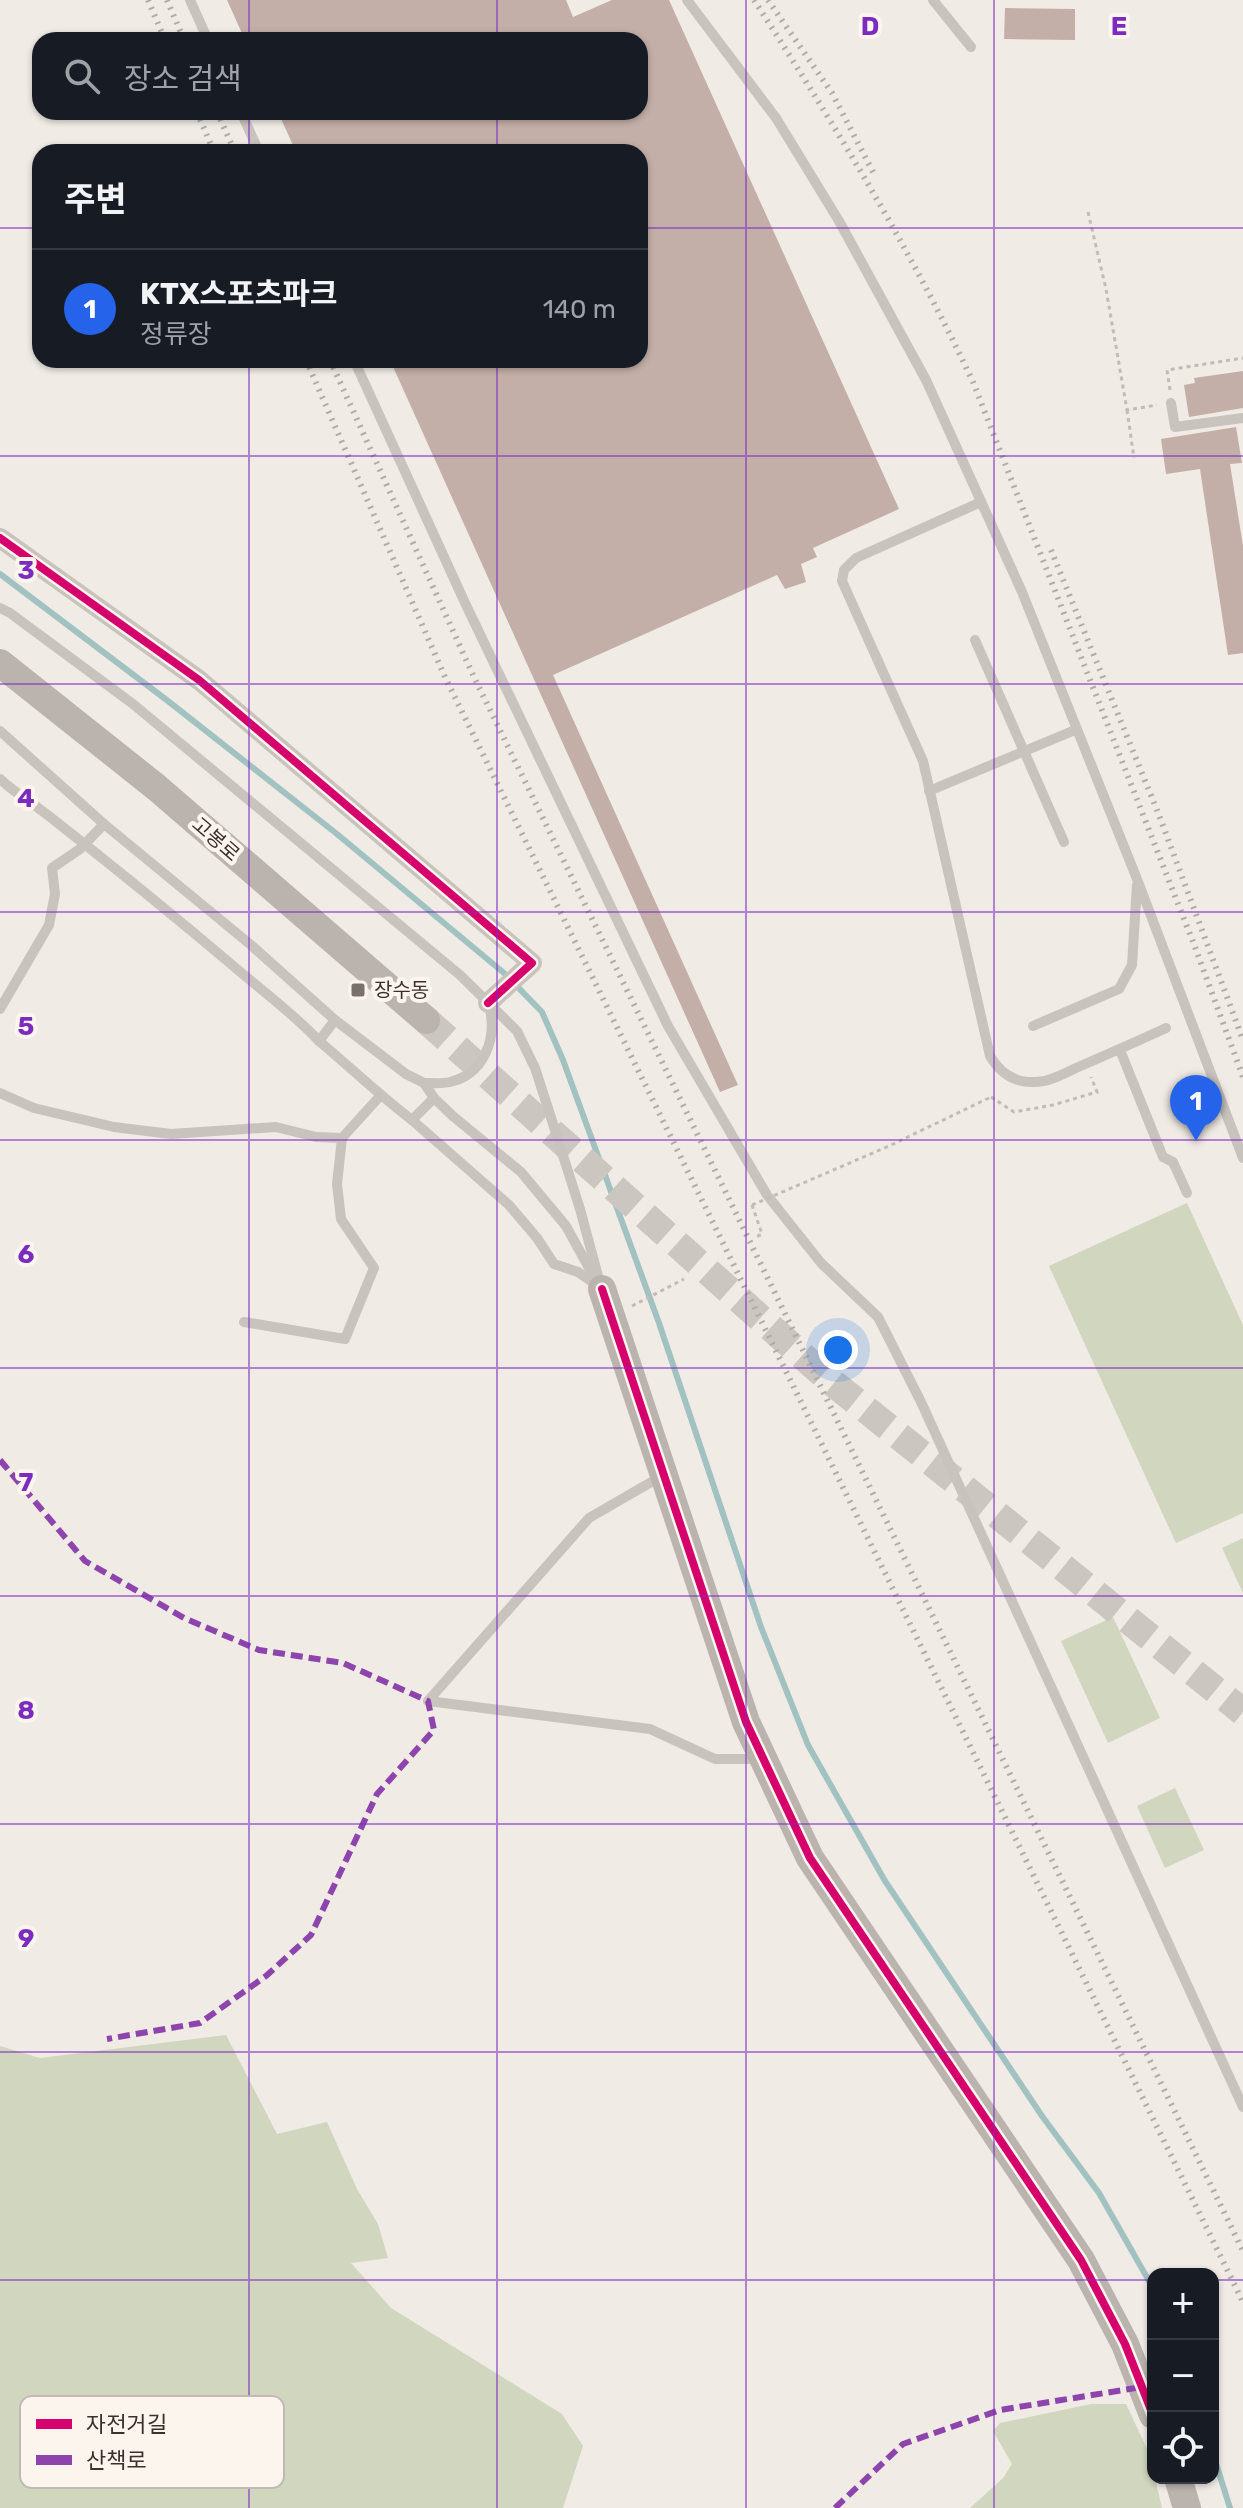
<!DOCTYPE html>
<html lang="ko">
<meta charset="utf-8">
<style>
:root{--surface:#171b24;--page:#242831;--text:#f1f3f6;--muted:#9ea1a6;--line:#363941;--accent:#2563eb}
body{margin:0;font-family:Rubik,"Noto Sans KR",sans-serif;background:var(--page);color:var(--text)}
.controls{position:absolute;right:24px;bottom:24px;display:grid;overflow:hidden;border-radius:16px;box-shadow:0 2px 6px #0004}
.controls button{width:72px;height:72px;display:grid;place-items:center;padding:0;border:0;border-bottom:2px solid var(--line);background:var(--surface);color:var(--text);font:40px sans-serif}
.you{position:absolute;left:838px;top:1350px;width:28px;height:28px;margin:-20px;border:6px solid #fff;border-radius:50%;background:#1a73e8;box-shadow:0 0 0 12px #1a73e833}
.badge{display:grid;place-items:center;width:52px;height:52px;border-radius:50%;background:var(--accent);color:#fff;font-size:26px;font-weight:700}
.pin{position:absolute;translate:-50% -66px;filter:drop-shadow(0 2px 4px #0008)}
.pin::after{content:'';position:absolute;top:42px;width:28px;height:24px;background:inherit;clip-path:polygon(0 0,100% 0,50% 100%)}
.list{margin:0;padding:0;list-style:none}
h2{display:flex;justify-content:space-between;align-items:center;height:104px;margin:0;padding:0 32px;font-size:34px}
h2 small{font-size:26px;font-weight:400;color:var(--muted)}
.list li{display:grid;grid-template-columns:52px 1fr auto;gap:24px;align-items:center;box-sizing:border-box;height:120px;padding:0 32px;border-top:2px solid var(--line)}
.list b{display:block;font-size:30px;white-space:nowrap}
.list p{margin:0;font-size:26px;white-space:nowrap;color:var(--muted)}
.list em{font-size:26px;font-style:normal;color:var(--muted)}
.icon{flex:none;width:44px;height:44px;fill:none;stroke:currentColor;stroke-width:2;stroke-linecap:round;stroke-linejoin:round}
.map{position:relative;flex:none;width:1243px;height:2508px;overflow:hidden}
.search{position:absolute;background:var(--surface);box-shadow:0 2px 6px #0004;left:32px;top:32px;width:616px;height:88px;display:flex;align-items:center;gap:20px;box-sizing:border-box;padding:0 28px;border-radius:24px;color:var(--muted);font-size:30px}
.panel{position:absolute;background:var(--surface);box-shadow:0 2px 6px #0004;left:32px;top:144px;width:616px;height:224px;border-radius:24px}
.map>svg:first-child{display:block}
.green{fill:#d1d6bf}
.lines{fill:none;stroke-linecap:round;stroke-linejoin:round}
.stream{stroke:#a1c2c1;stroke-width:6}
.building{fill:#c3afa7}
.secondary-tunnel{stroke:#ccc6c0;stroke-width:28;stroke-dasharray:28 14;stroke-linecap:butt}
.path{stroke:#c2bbb6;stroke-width:3;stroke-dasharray:4 4;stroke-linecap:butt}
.lane{stroke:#c9c3be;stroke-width:10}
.street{stroke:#c9c3be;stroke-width:20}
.secondary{stroke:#bab3ae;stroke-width:28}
.rail{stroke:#b1aca8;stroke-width:6;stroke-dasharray:2 6;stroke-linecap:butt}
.path-bridge{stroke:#c2bbb6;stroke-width:3;stroke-dasharray:4 4;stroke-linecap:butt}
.quiet{stroke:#8e44ad;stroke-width:6;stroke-dasharray:12 6;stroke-linecap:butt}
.cycleway-casing{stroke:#fbf5ee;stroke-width:13}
.cycleway{stroke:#d6006c;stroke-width:8}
.grid{fill:none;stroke:#7b2cbf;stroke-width:2;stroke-opacity:0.55}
.poi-dot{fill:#7a716c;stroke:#fbf5ee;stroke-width:3}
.labels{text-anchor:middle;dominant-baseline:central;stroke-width:8;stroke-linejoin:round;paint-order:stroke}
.street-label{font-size:20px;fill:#3b302b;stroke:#fbf5ee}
.poi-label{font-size:20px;fill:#3b302b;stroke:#fbf5ee;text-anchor:start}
.key{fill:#fbf5ee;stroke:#c1bab4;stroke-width:2}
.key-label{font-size:22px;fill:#3b302b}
.grid-label{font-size:26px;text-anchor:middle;font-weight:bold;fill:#7b2cbf;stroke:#fbf5ee;stroke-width:8;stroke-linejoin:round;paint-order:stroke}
</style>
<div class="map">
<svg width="1243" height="2508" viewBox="0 0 1243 2508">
<rect width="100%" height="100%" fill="#f0ebe5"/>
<g class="green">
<polygon points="1187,1203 1243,1325 1243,1513 1176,1543 1049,1266"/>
<polygon points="1243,1538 1243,1593 1222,1548"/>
<polygon points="1113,1617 1160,1718 1108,1743 1061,1641"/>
<polygon points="1175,1788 1204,1850 1165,1868 1137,1806"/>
<polygon points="226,2035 277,2134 327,2122 357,2189 378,2224 388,2258 351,2263 391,2308 562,2414 583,2446 563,2508 0,2508 0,2046 40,2058"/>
<polygon points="1091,2404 1126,2404 1149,2453 1162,2508 970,2508 1003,2478 1012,2464 993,2431 1000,2423"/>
</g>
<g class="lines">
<g class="stream">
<polyline points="0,574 168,701 337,834 504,973 542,1012 563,1060 659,1323 761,1627 808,1745 885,1881 1042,2116 1099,2193 1153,2288"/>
<polyline points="1213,2454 1230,2508"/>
</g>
</g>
<g class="building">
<polygon points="227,0 566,0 573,17 612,0 669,0 899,509 813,548 817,557 801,564 806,582 785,589 777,575 553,675 738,1085 720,1092 390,360 640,360 640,152 296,152 278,112 640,112 640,40 245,40"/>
<polygon points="1005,8 1075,9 1075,40 1004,39"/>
<polygon points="1243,371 1243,408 1189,417 1184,385 1195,383 1194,378"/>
<polygon points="1236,427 1242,463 1230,464 1243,546 1243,653 1228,655 1200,469 1166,474 1161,439"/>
</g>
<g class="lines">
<polyline class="secondary-tunnel" points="426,1020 833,1383 1243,1712"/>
<g class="path">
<polyline points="1088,212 1106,289 1127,410 1157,405"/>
<polyline points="1170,390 1167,370 1243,358"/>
<polyline points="1127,410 1134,458"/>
<polyline points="991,1097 1014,1112 1053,1105 1097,1092 1091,1077"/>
<polyline points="752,1205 762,1234 754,1238"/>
<polyline points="632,1306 684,1279"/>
</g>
<g class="lane">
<polyline points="190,0 208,40"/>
<polyline points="687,0 776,118 839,221 926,380 1022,592 1137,879 1243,1158"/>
<polyline points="933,0 971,47"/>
<polyline points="241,112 259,152"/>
<polyline points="354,360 466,605 668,1026 767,1195 821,1263 878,1317 921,1402 1243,2107"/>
<polyline points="1171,403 1175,427 1243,418"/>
<path d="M981,502L856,558L844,570L842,581L923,761L990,1056C1000,1073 1014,1083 1035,1082C1049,1082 1063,1074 1076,1068C1106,1055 1136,1042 1166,1028"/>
<polyline points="0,608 10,613 133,704 460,975 517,1031 535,1068 547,1105 580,1209 601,1287"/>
<polyline points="975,640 1064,842"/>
<polyline points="0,731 104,824 251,945 335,1020 406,1074 424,1083 434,1098 454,1117 521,1172 566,1226 594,1277"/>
<path d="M0,779C17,795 36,805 54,820C114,867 173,915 231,964C261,990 292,1012 319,1041"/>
<polyline points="929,791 1075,730"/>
<polyline points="0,1009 49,925 55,894 52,868 80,849 104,824"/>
<path d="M335,1020L319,1041C350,1067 379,1095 412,1120L434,1098"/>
<polyline points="1033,1026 1119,989 1132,965 1137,885"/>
<polyline points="1120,1050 1163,1157 1173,1162 1187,1193"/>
<path d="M424,1083C432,1083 442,1084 450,1082C484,1074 498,1038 489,1006"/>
<polyline points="0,1093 34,1108 114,1127 171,1134 276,1127 316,1137 342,1138"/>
<polyline points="412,1120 509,1205 537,1238 554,1264 578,1272 597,1285"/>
<polyline points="244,1322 345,1339 374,1268 341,1219 337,1184 342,1138 380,1096"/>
<polyline points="428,1701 650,1729 715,1759 761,1759"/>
<polyline points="428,1701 589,1518 660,1477"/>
</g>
<polyline class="street" points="0,538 199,680 532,963 488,1003"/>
<g class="secondary">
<polyline points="0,663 156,787 426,1020"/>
<polyline points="602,1289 746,1722 810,1858 1081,2260 1125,2344 1153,2415"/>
<polyline points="1178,2478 1187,2508"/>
</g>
<g class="rail">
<polyline points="148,0 165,40"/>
<polyline points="167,0 184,40"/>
<path d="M754,0C834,124 910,248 973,382L1195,947L1243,1077"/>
<polyline points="768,0 832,93 874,174"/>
<polyline points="197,112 214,152"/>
<polyline points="217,112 235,152"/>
<polyline points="306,360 445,677 1243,2302"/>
<polyline points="330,360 473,675 1243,2251"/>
<polyline points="1051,550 1159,815 1243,1040"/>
</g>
<polyline class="path-bridge" points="752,1205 889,1146 991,1097"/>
<g class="quiet">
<polyline points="0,1460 85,1561 184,1618 259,1650 343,1663 428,1701 434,1730 377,1794 311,1935 266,1976 200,2023 107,2039"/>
<polyline points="835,2508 903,2444 1000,2410 1142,2387"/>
</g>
<defs>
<g id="cycleway">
<polyline points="0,538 199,680 532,963 488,1003"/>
<polyline points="602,1289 746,1722 810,1858 1081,2260 1125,2344 1153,2415"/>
</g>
</defs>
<use href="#cycleway" class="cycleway-casing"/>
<use href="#cycleway" class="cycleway"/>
</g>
<path class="grid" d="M249,0V40M497,0V40M746,0V2508M994,0V2508M249,112V152M497,112V152M0,228H40M640,228H1243M249,360V2508M497,360V2508M0,456H1243M0,684H1243M0,912H1243M0,1140H1243M0,1368H1243M0,1596H1243M0,1824H1243M0,2052H1243M0,2280H1153M1213,2280H1243"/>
<rect class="poi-dot" x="350" y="982" width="16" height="16" rx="4"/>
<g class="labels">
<g class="street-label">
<text transform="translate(216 839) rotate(41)">고봉로</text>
</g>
<g class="poi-label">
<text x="374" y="990">장수동</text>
</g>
</g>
<rect x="20" y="2396" width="264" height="92" rx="12" class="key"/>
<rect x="36" y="2419" width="36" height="10" fill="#d6006c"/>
<rect x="36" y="2455" width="36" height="10" fill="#8e44ad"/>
<g class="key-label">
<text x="86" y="2432">자전거길</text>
<text x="86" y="2468">산책로</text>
</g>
<g class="grid-label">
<text x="870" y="35">D</text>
<text x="1119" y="35">E</text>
<text x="26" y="579">3</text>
<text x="26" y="807">4</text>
<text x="26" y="1035">5</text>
<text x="26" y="1263">6</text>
<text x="26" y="1491">7</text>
<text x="26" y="1719">8</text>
<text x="26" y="1947">9</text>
</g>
</svg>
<div class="controls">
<button>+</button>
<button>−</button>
<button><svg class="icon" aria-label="locate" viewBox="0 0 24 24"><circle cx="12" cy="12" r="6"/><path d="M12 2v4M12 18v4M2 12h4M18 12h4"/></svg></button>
</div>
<div class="you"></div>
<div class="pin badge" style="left:1196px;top:1141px">1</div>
<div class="search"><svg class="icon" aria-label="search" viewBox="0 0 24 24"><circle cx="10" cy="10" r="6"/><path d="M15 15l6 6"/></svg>장소 검색</div>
<section class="panel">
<h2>주변<small></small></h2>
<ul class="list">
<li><span class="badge">1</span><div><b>KTX스포츠파크</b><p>정류장</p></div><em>140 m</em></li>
</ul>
</section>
</div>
